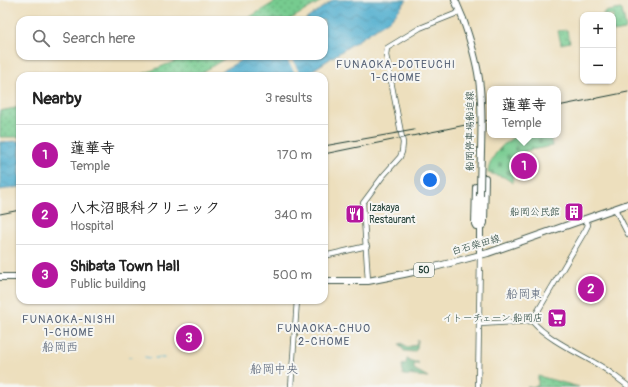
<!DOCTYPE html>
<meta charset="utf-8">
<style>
:root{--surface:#fff;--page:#f6f6f6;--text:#222;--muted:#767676;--line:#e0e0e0;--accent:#b5179e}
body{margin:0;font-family:Pangolin,"Klee One",sans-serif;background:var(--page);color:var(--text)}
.controls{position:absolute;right:12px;top:12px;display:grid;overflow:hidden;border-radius:8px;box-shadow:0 1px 3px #0004}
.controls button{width:36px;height:36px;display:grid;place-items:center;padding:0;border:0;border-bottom:1px solid var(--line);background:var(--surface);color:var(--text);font:20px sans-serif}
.you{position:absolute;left:430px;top:180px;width:14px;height:14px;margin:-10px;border:3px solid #fff;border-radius:50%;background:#1a73e8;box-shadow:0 0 0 6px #1a73e833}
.badge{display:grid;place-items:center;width:26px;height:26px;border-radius:50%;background:var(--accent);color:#fff;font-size:13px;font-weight:700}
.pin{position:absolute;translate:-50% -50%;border:2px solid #fff;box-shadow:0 1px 4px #0006}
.popup{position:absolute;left:487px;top:86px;width:74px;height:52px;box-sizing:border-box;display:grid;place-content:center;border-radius:8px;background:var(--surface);filter:drop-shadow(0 1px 3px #0005);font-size:13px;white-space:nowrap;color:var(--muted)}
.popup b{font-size:15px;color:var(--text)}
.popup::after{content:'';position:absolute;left:50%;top:100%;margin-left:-8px;border:8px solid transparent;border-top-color:var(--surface)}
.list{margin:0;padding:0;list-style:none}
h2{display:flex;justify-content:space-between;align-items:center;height:52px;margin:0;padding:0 16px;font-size:17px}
h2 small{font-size:13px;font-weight:400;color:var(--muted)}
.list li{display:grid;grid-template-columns:26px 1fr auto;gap:12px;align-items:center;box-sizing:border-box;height:60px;padding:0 16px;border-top:1px solid var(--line)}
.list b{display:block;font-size:15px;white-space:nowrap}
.list p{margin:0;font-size:13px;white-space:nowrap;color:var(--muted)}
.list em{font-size:13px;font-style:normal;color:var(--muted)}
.icon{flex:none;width:22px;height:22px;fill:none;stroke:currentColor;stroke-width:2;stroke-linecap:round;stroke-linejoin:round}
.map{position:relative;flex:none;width:628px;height:387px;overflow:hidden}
.search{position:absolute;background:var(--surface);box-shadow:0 1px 3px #0004;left:16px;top:16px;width:312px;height:44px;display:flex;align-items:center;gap:10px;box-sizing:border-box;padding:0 14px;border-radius:12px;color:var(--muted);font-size:15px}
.panel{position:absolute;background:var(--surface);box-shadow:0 1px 3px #0004;left:16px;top:72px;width:312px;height:232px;border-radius:12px}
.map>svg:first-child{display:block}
.grass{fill:url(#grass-dots);stroke:#4a8462}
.forest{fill:url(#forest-firs);stroke:#407657}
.cemetery{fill:url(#cemetery-stones);stroke:#4a8462}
.water{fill:url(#water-waves);stroke:#387581}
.pier{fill:#eddfbd}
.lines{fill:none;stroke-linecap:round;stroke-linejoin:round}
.stream{stroke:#50adce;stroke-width:1}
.minor-casing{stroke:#3e5549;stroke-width:6}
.major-casing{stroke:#3e5549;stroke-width:8}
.minor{stroke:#fff;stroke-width:4.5}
.major{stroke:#fff;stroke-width:6}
.rail{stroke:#1f3d34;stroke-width:1}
.major-bridge-casing{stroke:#3e5549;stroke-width:8;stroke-linecap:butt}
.major-bridge{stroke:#fff;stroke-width:6}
.labels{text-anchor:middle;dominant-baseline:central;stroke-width:4;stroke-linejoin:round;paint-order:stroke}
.shield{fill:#f6f6f2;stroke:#60746d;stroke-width:1}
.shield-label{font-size:9px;font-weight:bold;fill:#1f3d34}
.street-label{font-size:10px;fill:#1f3d34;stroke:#f6f6f2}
.poi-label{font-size:10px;fill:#1f3d34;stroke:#f6f6f2;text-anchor:end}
.neighbourhood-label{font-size:11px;letter-spacing:1px;fill:#566276;stroke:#f6f6f2}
.quarter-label{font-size:12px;fill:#566276;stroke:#f6f6f2}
</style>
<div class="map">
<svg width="628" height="387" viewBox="0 0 628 387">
<defs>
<pattern id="grass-dots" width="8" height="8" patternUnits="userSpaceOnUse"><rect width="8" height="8" fill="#76cb8f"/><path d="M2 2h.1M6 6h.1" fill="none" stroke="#60a676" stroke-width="1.8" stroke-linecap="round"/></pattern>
<pattern id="forest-firs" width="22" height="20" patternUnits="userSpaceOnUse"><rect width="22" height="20" fill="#60af7a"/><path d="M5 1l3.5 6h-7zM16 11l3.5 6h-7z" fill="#4f9065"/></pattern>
<pattern id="cemetery-stones" width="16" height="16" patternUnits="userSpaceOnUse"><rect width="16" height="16" fill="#76cb8f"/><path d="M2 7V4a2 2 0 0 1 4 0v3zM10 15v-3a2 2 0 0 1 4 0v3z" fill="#60a676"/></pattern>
<pattern id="water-waves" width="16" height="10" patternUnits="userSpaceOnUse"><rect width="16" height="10" fill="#50adce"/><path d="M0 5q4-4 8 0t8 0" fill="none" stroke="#428ea8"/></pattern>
</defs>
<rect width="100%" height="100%" fill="#f6f6f2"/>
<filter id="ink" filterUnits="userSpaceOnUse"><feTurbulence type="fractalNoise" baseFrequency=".025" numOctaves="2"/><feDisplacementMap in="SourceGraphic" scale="8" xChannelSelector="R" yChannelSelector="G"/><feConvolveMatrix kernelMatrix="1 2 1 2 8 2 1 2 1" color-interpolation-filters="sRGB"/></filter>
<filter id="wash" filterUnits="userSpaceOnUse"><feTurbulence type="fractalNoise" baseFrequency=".012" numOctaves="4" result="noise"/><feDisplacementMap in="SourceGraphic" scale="16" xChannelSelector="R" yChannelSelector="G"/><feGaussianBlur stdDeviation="0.9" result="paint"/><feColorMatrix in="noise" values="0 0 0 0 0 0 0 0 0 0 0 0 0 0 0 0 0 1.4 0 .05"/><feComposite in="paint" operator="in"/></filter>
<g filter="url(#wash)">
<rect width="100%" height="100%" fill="#eddfbd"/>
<g class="grass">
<polygon points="278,0 323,0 289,20 245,20"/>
<polygon points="620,9 622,10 626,28 625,30 613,32 613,15 603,15 603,14 604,12"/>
<polygon points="567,30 570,42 561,44 558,31"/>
<polygon points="188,56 229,56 196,76 138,76"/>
<polygon points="20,107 20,137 0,137 0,111"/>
<polygon points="538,376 542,377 579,387 527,387 538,386"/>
</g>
<g class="forest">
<polygon points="418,340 417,349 414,352 404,351 399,344 402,343 407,347 415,345"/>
<polygon points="407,359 408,359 411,362 418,362 419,364 414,364 414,369 428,377 403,375 402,365 406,363"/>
</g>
<path class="cemetery" d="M519,135H550L552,146L525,151V157L511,159L513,183L504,177L488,173C489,157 505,140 519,135Z"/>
<g class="water">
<polygon points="333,0 407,0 392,18 304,76 214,76 248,56 324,56 324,20 305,20"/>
<polygon points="20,141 20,187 0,190 0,142"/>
</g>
<polygon class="pier" points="285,56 290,56 301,76 297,76"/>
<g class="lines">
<g class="stream">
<polyline points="129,357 132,357"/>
<polyline points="145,357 150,358"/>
<polyline points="155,358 159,358"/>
<polyline points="161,358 164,358"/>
</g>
</g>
</g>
<g filter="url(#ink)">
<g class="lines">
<defs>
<g id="minor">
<polyline points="615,209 628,234"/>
<polyline points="324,256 367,246"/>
<polyline points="368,281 363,203 383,176 400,157 402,152 403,143 386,55 387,48 420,28 460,12"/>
<polyline points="532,321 585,231 588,225 586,219"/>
<path d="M479,324L532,321C546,338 576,352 595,363C607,369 617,378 628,386"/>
<polyline points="291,387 297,300"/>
<polyline points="478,387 480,255"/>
</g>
<g id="major">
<polyline points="455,0 463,19"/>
<polyline points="476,187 475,224 476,226 483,225 484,223 485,178"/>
<polyline points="480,255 480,196"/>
<polyline points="0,277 20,277"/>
<polyline points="324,281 368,281 404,274 431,268 488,253 628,204"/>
</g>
</defs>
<use href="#minor" class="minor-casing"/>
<use href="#major" class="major-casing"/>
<use href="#minor" class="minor"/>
<use href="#major" class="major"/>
<g class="rail">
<polyline points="558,106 628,92"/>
<polyline points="324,146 414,130"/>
<polyline points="324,154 490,120"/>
<polyline points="0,214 20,210"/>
</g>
<defs>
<path id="major-bridge" d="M463,19C470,39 476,58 479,79C484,117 480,157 480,196"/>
</defs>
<use href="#major-bridge" class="major-bridge-casing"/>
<use href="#major-bridge" class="major-bridge"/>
</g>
</g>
<defs>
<symbol id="building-square" viewBox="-11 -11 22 22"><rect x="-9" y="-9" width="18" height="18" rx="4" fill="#b5179e" stroke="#f6f6f2"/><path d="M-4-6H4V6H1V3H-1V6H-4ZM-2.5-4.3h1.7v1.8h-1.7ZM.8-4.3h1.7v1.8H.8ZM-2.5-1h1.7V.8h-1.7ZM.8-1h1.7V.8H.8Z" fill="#fff"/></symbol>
<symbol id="restaurant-square" viewBox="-11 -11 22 22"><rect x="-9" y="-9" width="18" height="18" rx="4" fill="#b5179e" stroke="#f6f6f2"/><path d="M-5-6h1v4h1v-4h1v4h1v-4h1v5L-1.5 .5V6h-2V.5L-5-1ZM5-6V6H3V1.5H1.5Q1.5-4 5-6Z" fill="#fff"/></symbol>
<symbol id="supermarket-square" viewBox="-11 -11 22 22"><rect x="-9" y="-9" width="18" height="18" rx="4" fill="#b5179e" stroke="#f6f6f2"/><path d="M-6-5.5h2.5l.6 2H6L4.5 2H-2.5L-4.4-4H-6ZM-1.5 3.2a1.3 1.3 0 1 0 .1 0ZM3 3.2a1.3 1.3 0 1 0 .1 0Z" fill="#fff"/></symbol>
</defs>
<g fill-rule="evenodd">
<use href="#building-square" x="563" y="201" width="22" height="22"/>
<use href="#restaurant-square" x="344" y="203" width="22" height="22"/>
<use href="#supermarket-square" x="546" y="307" width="22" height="22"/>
</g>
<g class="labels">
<rect class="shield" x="414" y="263" width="20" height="14" rx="3"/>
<g class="shield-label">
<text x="424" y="270">50</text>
</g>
<g class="street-label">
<text transform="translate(470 131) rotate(-90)">船岡停車場船迫線</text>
<text transform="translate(476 245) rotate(-16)">白石柴田線</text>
</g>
<g class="poi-label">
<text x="369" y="208" text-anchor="start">Izakaya<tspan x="369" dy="12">Restaurant</tspan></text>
<text x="560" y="212">船岡公民館</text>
<text x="543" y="318">イトーチェーン 船岡店</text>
</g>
<g class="neighbourhood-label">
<text x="396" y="64">FUNAOKA-DOTEUCHI<tspan x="396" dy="13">1-CHOME</tspan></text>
<text x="69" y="319">FUNAOKA-NISHI<tspan x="69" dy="13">1-CHOME</tspan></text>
<text x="324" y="328">FUNAOKA-CHUO<tspan x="324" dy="13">2-CHOME</tspan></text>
</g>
<g class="quarter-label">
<text x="524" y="294">船岡東</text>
<text x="60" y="347">船岡西</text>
<text x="274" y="369">船岡中央</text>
</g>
</g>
</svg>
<div class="controls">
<button>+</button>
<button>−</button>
</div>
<div class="you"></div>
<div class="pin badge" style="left:524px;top:166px">1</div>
<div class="popup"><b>蓮華寺</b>Temple</div>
<div class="pin badge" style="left:591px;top:289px">2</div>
<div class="pin badge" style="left:189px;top:338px">3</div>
<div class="search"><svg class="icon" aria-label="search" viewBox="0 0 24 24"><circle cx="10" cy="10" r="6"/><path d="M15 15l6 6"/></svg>Search here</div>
<section class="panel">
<h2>Nearby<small>3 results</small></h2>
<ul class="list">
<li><span class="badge">1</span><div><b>蓮華寺</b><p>Temple</p></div><em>170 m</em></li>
<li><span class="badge">2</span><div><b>八木沼眼科クリニック</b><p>Hospital</p></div><em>340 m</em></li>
<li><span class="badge">3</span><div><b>Shibata Town Hall</b><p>Public building</p></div><em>500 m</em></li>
</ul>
</section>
</div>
